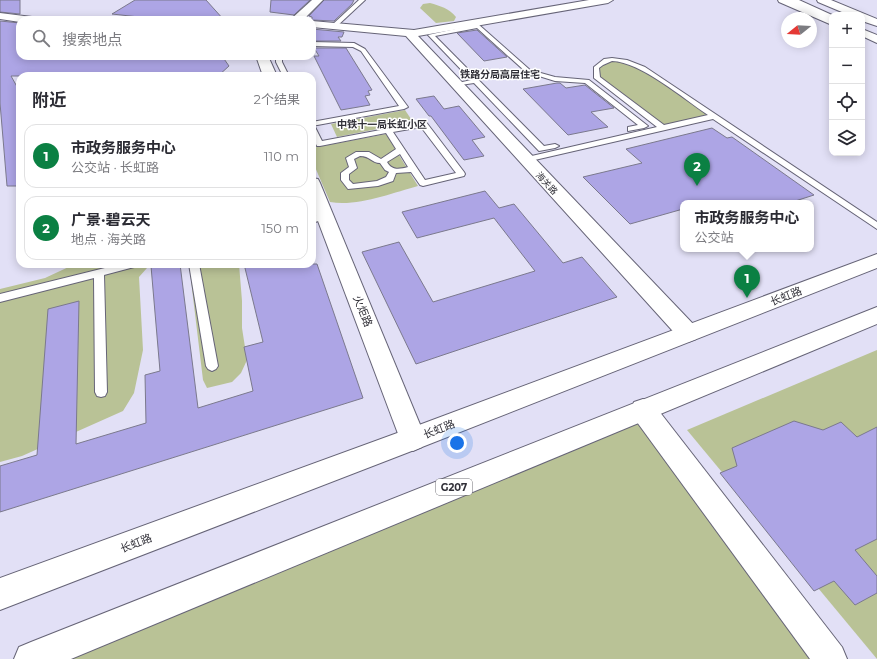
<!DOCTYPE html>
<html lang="zh">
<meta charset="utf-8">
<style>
:root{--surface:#fff;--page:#f2f2f3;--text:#2b2b33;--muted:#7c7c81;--line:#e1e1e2;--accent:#0b8043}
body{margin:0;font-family:Montserrat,"Noto Sans SC",sans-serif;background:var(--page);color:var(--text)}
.controls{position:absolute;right:12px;top:12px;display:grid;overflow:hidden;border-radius:8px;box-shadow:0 2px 10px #0003}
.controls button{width:36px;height:36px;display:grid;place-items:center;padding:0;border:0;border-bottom:1px solid var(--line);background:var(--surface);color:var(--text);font:20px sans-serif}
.compass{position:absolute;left:781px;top:12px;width:36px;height:36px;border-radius:50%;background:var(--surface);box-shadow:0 2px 10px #0003;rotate:252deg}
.you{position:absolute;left:457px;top:443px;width:14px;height:14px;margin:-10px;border:3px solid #fff;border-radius:50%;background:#1a73e8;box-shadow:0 0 0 6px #1a73e833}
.badge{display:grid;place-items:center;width:26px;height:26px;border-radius:50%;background:var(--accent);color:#fff;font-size:13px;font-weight:700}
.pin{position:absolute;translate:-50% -33px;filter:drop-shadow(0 1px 2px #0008)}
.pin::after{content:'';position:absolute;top:21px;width:14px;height:12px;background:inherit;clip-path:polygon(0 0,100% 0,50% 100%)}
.popup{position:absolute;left:680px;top:200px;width:134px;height:52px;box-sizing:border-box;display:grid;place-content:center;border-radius:8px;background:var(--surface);filter:drop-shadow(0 1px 3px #0005);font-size:13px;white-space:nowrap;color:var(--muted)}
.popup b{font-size:15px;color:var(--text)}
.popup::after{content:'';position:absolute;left:50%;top:100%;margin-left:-8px;border:8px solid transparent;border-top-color:var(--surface)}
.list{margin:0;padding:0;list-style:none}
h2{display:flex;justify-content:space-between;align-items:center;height:52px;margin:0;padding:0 16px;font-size:17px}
h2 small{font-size:13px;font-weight:400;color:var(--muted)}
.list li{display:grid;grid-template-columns:26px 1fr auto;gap:12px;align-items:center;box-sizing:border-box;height:64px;margin:0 8px 8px;padding:0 8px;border:1px solid var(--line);border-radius:12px}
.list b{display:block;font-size:15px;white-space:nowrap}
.list p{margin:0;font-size:13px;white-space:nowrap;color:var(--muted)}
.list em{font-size:13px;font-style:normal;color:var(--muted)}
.icon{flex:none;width:22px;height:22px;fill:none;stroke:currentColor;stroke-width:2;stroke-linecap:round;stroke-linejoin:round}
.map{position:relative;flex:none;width:877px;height:659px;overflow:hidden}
.search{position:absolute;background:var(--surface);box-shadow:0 2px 10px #0003;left:16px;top:16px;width:300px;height:44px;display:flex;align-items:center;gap:10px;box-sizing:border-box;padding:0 14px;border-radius:12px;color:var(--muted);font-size:15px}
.panel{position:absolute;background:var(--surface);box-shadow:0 2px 10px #0003;left:16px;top:72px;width:300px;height:196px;border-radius:12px}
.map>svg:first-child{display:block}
.green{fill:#b9c296}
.building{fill:#ada5e5;stroke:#7b798d}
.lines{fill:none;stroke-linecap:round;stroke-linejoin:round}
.lane-casing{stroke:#666477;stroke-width:2}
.street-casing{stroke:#666477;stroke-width:2}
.secondary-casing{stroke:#666477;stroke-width:2}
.primary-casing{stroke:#666477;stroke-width:2}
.highway-casing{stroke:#666477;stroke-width:2}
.lane{fill:#fff;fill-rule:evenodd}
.street{fill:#fff;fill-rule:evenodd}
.secondary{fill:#fff;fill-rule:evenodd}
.primary{fill:#fff;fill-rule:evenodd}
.highway{fill:#fff;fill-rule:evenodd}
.labels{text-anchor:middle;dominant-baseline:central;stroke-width:3;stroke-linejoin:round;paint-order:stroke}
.far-street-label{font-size:9px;fill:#313038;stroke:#fff}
.far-neighbourhood-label{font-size:10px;font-weight:bold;fill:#313038;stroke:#fff}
.shield{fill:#fff;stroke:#6f6e74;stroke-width:1}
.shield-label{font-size:10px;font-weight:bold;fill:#313038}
.street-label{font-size:11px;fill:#313038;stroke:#fff}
</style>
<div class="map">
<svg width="877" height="659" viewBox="0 0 877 659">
<rect width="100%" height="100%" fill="#e2e0f6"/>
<g class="green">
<path d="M430,3C440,6 449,8 456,17L454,21L436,23L420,8L423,4Z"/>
<polygon points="610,60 631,62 715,116 663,128 597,78 596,68"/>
<polygon points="405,110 413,122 337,137 331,124"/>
<path d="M386,134L418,186C392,193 357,207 330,202L312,160V148Z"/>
<polygon points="75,264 157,264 147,268 139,277 143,350 134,393 123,411 22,456 0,462 0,289 45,278"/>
<polygon points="189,264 239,264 242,301 242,328 247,360 241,373 232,382 207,388 203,380"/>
<polygon points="877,350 877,659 687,430"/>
<polygon points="643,410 830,659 31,659"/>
</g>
<g class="building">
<polygon points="0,0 20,0 20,14 0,12"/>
<polygon points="135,0 206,0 224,20 166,20 112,14"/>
<polygon points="271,0 310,0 294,15 270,12"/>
<polygon points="324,0 354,0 352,4 334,21 312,20 312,17 309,16"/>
<polygon points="0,21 20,23 20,56 222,56 229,66 218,76 11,76 20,92 20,186 7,186 0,103"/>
<polygon points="312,29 344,32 342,37 338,37 341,41 312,41"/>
<polygon points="477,30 507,57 484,61 457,33"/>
<polygon points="314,48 346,48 372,90 368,91 370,95 365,96 370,105 341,110 314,56 319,56"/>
<polygon points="557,83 560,83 566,88 585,85 614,108 591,112 608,127 568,135 523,89"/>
<polygon points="434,96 444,109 459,106 485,137 472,140 484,156 464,160 431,116 429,116 416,99"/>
<polygon points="712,128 727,138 732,137 814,195 789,203 683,203 683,209 630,224 583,177 642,163 626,149"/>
<polygon points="485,191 499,208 514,204 563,263 582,257 617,297 416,364 362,252 399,242 433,302 535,271 494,218 417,238 402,212"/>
<polygon points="161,264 180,264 198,408 253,391 244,347 263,342 244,264 317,264 363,398 0,512 0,466 37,455 48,309 79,301 76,444 146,423 145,375 160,371 151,266"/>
<polygon points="794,421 823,430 841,422 857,437 877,427 877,539 855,550 877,576 877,593 855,605 834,581 814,591 720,473 737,466 732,448"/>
</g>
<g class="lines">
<defs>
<g id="lane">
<polygon points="359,0 365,0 336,27 332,27 332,25"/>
<polygon points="478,24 530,70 555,77 589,80 648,126 644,128 628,131 628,127 638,125 585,83 555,81 526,72 477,28 435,36 544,146 555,144 559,146 555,148 539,151 474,83 454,86 454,84 471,80 428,35"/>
<polygon points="312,42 354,43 365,49 408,107 404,109 312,126 312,122 399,106 361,51 353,47 312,46"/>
<polygon points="276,56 282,56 282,62 289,76 283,76 276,62"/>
<path d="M612,58L627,60L645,67L877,222V229L713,119L526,162H523V158L657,127L594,78V67L604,59ZM612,61C641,62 684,99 708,115L664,125L600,77L599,68L603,65Z"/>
<path d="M423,122H426L464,172L465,174L464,176L423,186L420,185L411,172L396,173L393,181L378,186L348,189L341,180V173L349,167L346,158L356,152H369L381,159L396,149L386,133L320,146H317L312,136V127H315L322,141ZM421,127L456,173L425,180L393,132ZM400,154L408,167C400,169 392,171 387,162ZM360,156C370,156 372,163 380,163L385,170L389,172L386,177L377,181L353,184L349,180V174L357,168L354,159Z"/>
<polygon points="325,213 330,216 328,218 312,223 312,217"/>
<polygon points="121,264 140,264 138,266 104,275 107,392 105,396 101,397 97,396 95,392 94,278 0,302 0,294"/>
<polygon points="189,264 199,264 218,366 216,369 212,371 208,369 206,366"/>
</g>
<g id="street">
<polygon points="312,0 323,0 303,20 290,20"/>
<polygon points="589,0 613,0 608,3 418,36 696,327 699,333 696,339 688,342 680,339 406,36 312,27 312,21 414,30"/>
<polygon points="0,13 32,17 38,20 20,20 20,22 0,19"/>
<polygon points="256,56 268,56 277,76 263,76"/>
<polygon points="312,178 318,179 320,183 426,439 422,447 413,451 404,447 400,439 312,205"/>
<polygon points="643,399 652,402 842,647 847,659 810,659 634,418 631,410 634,402"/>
</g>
<g id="secondary">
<polygon points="778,0 792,0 832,18 832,25 779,2"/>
<polygon points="817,0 831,0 877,19 877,26 862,21 862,15 849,15 818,2"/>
</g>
<g id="primary">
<polygon points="785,0 799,0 832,15 832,22 786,2"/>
<polygon points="862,29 877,35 877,43 862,36"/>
</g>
<g id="highway">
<polygon points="877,254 877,268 422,447 0,610 0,578 411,428"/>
<polygon points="877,307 877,324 71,659 14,659 19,647 31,642"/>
</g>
</defs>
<use href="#lane" class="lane-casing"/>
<use href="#street" class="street-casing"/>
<use href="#secondary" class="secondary-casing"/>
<use href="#primary" class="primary-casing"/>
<use href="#highway" class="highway-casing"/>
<use href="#lane" class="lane"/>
<use href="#street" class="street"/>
<use href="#secondary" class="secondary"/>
<use href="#primary" class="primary"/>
<use href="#highway" class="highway"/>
</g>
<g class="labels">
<g class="far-street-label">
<text transform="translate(547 183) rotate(47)">海关路</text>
</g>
<g class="far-neighbourhood-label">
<text x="500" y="74">铁路分局高层住宅</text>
<text x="382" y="124">中铁十一局长虹小区</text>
</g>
<rect class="shield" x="436" y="479" width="36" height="16" rx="3"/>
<g class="shield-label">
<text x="454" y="487">G207</text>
</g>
<g class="street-label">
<text transform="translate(786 296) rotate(-21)">长虹路</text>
<text transform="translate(363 311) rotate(68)">火炬路</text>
<text transform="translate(439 429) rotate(-21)">长虹路</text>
<text transform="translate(136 543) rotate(-21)">长虹路</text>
</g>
</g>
</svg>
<div class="controls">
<button>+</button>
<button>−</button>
<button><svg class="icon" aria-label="locate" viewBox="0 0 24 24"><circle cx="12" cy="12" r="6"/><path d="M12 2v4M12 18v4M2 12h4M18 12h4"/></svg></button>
<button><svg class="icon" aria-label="layers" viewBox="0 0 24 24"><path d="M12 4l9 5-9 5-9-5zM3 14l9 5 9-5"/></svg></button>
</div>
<svg class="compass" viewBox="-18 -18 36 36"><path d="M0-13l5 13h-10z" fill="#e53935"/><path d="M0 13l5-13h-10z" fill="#7c7c81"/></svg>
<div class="you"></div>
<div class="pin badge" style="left:747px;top:298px">1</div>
<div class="popup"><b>市政务服务中心</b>公交站</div>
<div class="pin badge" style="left:697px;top:186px">2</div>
<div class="search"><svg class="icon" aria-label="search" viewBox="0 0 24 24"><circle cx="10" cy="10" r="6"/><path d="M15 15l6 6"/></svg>搜索地点</div>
<section class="panel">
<h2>附近<small>2个结果</small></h2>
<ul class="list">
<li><span class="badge">1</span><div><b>市政务服务中心</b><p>公交站 · 长虹路</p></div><em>110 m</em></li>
<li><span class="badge">2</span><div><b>广景·碧云天</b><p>地点 · 海关路</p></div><em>150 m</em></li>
</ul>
</section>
</div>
